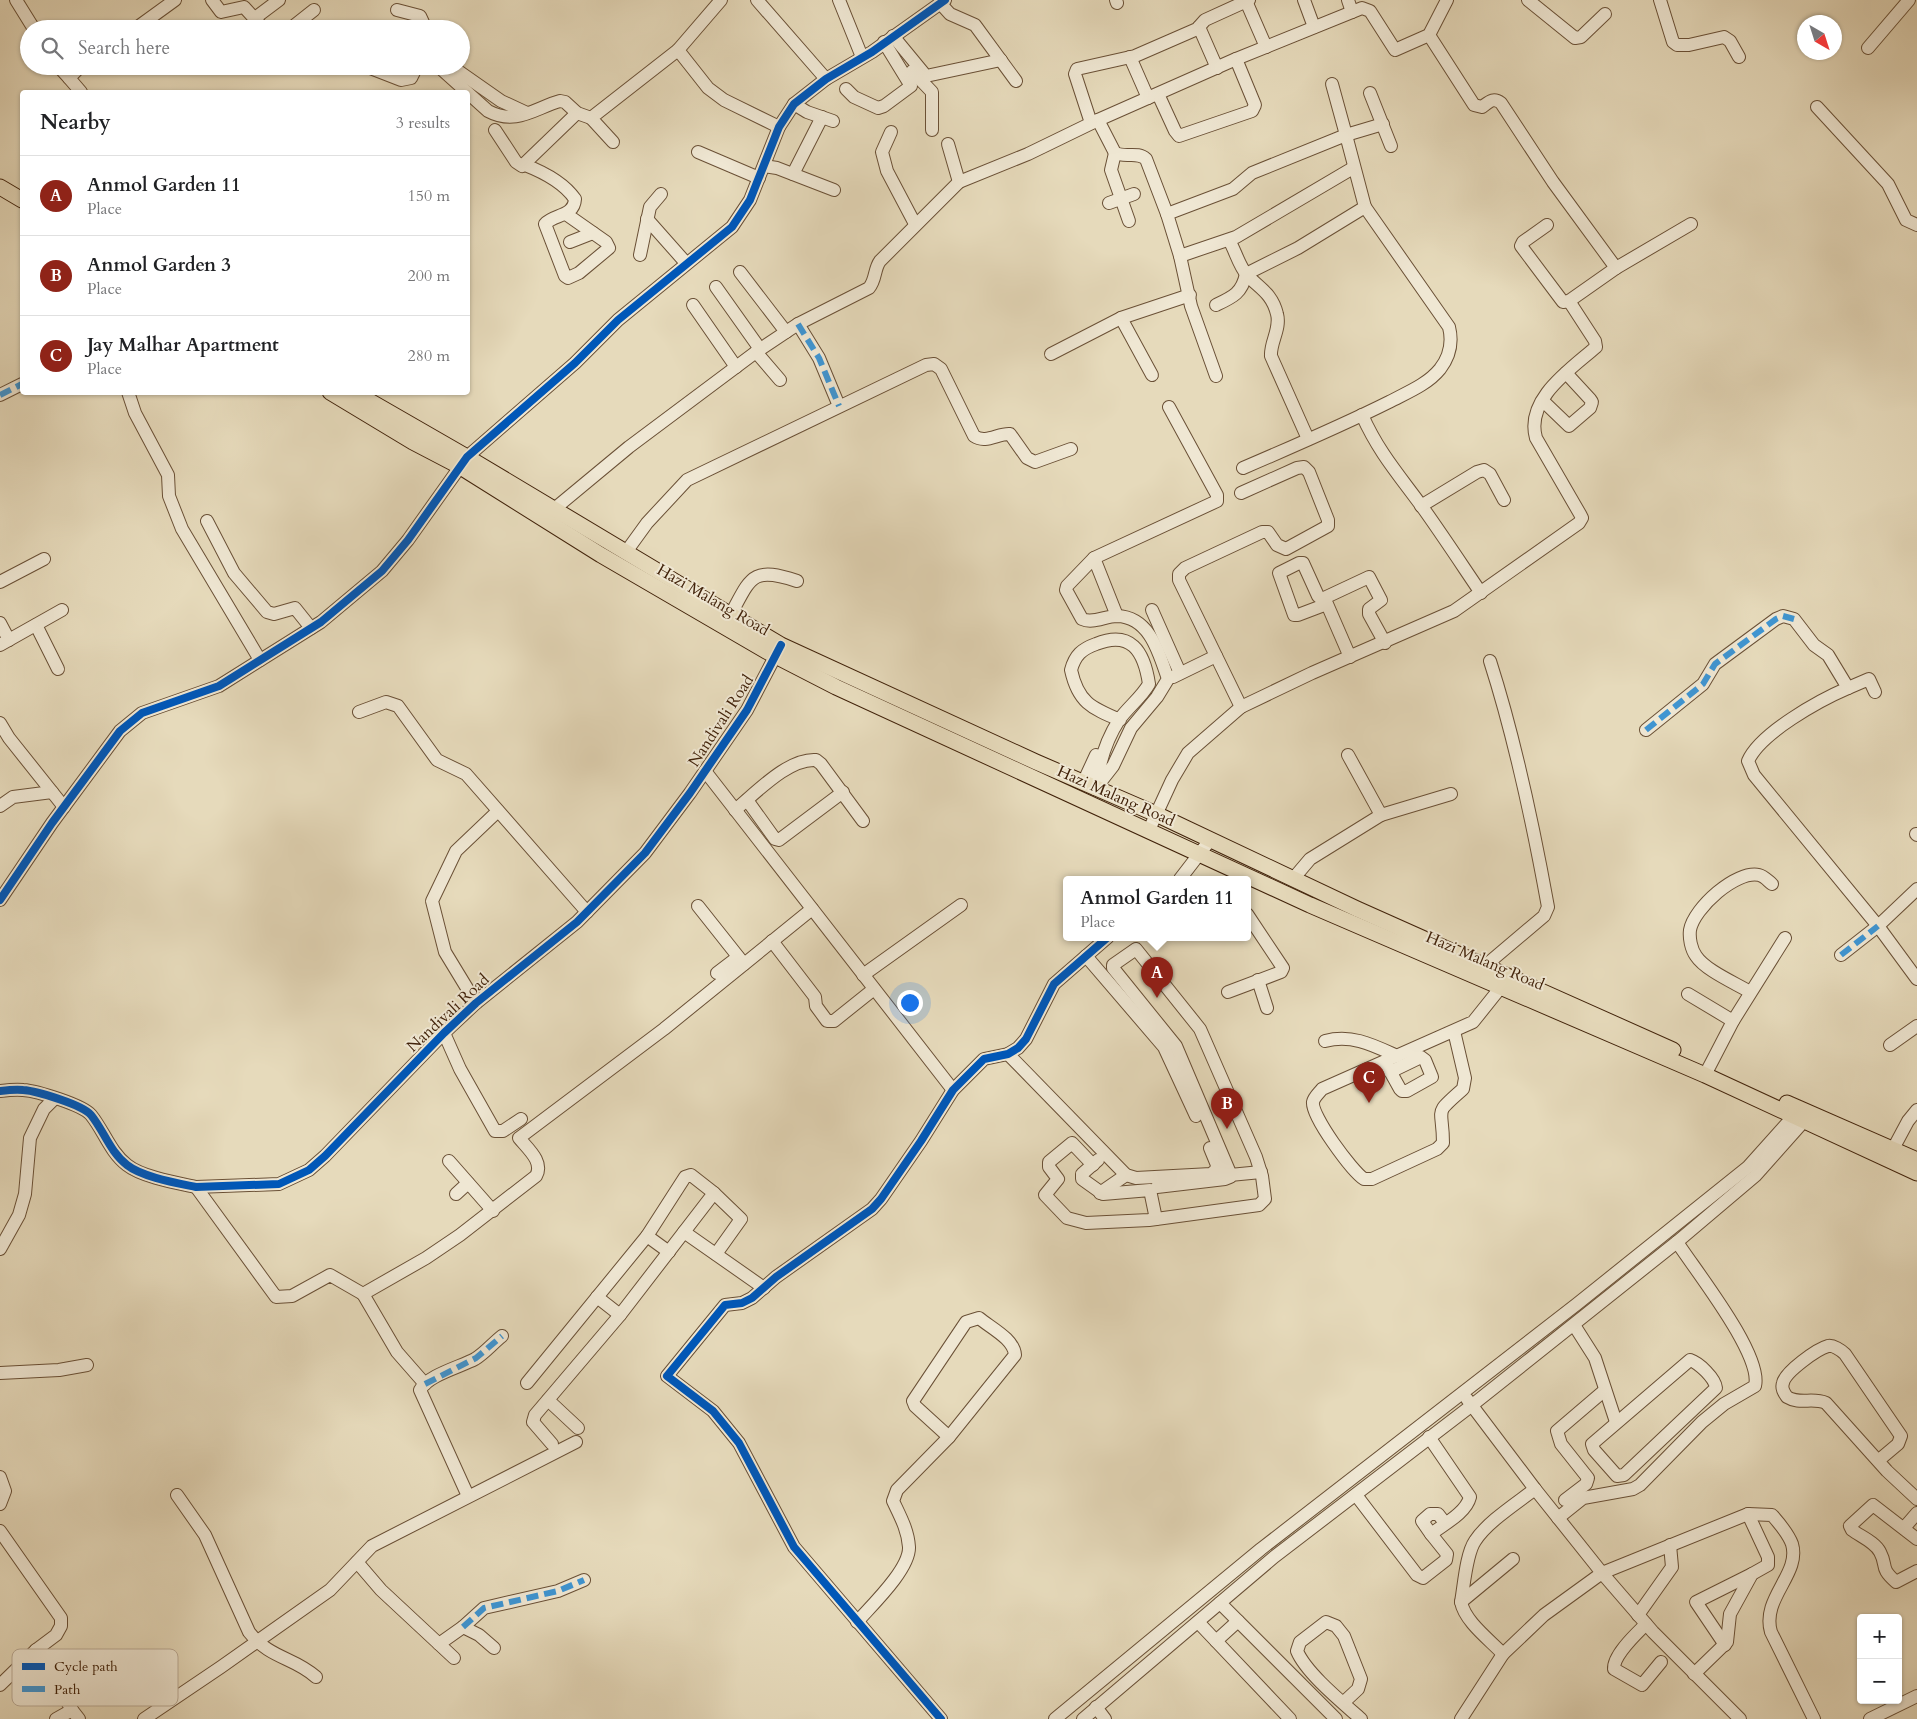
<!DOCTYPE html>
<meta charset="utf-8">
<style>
:root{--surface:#fff;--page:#f2f2f2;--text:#202124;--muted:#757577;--line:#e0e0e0;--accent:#8f2418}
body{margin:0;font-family:Cardo,serif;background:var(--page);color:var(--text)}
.controls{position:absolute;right:15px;bottom:15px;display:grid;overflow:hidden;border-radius:5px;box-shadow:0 1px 4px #0004}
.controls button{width:45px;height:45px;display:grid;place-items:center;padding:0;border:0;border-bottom:1px solid var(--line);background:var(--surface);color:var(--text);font:25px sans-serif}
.compass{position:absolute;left:1797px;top:15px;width:45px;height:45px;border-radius:50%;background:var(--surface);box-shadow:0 1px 4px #0004;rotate:141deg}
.you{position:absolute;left:909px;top:1002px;width:18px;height:18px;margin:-12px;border:4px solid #fff;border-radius:50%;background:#1a73e8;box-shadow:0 0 0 8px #1a73e833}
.badge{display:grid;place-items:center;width:32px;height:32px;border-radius:50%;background:var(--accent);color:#fff;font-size:16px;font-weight:700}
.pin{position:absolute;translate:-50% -41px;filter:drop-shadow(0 1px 2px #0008)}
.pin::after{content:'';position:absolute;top:26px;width:18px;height:15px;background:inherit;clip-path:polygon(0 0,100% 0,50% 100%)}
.popup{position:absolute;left:1063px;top:876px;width:188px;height:65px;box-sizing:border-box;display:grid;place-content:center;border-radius:5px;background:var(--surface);filter:drop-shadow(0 1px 4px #0005);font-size:16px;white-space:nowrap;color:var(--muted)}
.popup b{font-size:19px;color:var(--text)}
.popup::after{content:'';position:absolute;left:50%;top:100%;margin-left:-10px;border:10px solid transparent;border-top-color:var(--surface)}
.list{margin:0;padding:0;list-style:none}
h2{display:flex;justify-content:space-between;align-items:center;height:65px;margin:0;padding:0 20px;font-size:21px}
h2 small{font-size:16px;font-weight:400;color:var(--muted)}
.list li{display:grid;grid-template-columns:32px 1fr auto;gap:15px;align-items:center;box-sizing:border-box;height:80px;padding:0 20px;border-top:1px solid var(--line)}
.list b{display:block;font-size:19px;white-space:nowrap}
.list p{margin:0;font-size:16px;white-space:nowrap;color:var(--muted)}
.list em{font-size:16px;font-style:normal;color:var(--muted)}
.icon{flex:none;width:28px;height:28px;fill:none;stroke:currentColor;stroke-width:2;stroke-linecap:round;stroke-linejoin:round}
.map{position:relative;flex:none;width:1917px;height:1719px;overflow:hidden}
.search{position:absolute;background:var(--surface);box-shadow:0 1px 4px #0004;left:20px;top:20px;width:450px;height:55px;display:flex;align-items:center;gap:12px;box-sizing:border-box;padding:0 18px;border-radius:28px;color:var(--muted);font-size:19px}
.panel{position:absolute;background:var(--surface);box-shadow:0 1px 4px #0004;left:20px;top:90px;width:450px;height:305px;border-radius:5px}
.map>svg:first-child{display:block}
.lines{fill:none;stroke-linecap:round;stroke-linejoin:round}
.minor-casing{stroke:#6a5036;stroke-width:14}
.major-casing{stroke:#41220a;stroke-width:17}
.minor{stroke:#efe7d3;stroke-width:12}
.major{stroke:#e6dabb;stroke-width:15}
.quiet{stroke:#3f95d2;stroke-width:6;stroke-dasharray:12 6;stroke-linecap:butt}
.cycleway-casing{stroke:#efe7d3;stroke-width:11}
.cycleway{stroke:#0057b8;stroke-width:8}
.labels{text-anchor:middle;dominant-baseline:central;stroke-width:4;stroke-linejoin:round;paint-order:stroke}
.street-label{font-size:16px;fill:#41220a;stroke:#efe7d3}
.key{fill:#efe7d3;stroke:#bbac97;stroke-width:1}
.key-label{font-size:14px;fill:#41220a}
</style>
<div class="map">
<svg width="1917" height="1719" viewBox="0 0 1917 1719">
<rect width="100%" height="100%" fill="#e6dabb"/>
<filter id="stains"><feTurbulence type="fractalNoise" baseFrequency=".004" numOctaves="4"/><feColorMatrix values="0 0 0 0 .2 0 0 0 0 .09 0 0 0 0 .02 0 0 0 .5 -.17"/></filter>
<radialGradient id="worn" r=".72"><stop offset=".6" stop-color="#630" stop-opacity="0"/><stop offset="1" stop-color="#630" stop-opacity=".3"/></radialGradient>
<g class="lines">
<defs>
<g id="minor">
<polyline points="16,0 34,29"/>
<polyline points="212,0 221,12 244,7 264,29"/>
<polyline points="721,0 678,50 708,88 724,100 779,127"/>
<polyline points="757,0 826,79"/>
<polyline points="839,0 862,57"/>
<polyline points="1116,0 1117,3"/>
<polyline points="1304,0 1314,27"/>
<polyline points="1348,0 1352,12"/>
<polyline points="1528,0 1575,38 1581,37 1605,14"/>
<polyline points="1660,0 1673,42 1677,45 1689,45 1724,37 1730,41 1739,57"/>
<polyline points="1246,1 1266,47"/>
<polyline points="940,3 950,14 975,25 1016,81"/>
<polyline points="397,10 420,16 426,29"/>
<polyline points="255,18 279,0"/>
<polyline points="1199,27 1217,68"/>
<polyline points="135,29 175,0"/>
<polyline points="290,29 314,10"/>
<path d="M1429,35L1474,105L1482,107C1489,102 1493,97 1501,103L1553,182L1616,268L1691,224"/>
<polyline points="893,36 926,76 1001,60"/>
<polyline points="1868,48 1909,0"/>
<polyline points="1130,57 1148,98"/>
<polyline points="58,66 69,78"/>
<polyline points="81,66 69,78 81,92"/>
<polyline points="365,66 401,80 411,78 417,66"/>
<path d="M438,66L488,111C516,126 535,108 560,101L565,102L577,113L591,118"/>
<polyline points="451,66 501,101 527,113"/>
<polyline points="912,71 932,92 932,130"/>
<polyline points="1332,84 1346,135 1383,124"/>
<polyline points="846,89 854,97 878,108 884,106 911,86 884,42"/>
<polyline points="1370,93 1391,146"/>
<polyline points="1158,94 1175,131 1179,136 1252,111 1255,105 1236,59"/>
<polyline points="794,104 807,112 833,121"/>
<polyline points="1817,107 1888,184 1906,220 1917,225"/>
<path d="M1098,120L1115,153C1126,158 1137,151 1146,159L1167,214L1180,256L1191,306L1216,376"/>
<polyline points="1091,123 1075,74 1077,69 1135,56 1197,29 1205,20 1249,0"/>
<polyline points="495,130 516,162 522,166 577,113"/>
<polyline points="891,132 882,152 887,171 915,224"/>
<polyline points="613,142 591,118 678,50"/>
<polyline points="948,144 959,182"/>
<polyline points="698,152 759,178"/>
<polyline points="1115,153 1111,170 1129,221"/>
<path d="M525,165C543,172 564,183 575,199C574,217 554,214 545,224L565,276L568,278L579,273L609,248L606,242L566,214"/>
<polyline points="764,166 777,168 834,190"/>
<polyline points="793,174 822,117"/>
<polyline points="1109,203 1134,194"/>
<polyline points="1167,214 1233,189 1252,173 1346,135 1365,207"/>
<polyline points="647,219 686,263"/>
<polyline points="1547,225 1523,242 1521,246 1563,302 1569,301 1616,268"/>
<path d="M1229,240C1235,250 1239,266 1247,275C1259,288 1272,293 1277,314C1281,329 1270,342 1271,356L1308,439"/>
<polyline points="570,242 593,233"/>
<polyline points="640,255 650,207 661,194"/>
<polyline points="1180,256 1236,237 1353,168"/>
<polyline points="740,272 786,332"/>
<polyline points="716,287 760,349"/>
<polyline points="693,305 736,367"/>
<path d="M1216,305C1233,297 1242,293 1246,274"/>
<polyline points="1121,318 1152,375"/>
<polyline points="798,324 819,358 839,406"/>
<polyline points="756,352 780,380"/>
<polyline points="1051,354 1121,318 1190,295"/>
<polyline points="128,392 135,413 168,475 169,496 182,529 260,660"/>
<polyline points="0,395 22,384"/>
<polyline points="1543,401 1569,426 1590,408 1592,402 1590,399 1566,373"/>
<path d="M1362,415C1379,453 1399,475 1423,508C1443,536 1462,565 1481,593"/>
<path d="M1243,468C1292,447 1341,426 1389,402C1406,393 1427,385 1440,369C1450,356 1453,343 1449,327L1365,207L1298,248L1246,274"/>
<polyline points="1241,493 1297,468 1304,467 1309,472 1328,520 1328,526 1286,549 1277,545 1268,532 1262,532 1185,568 1179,574 1179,580 1241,707"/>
<polyline points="1421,506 1477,472 1484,470 1490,474 1504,500"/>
<path d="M547,515L629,447L756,352L798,324L869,288C876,280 874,269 880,261L959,182L1028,154L1098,120L1236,59L1362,8L1370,11L1395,50L1429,35L1447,0"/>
<polyline points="207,521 234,573 267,612 274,614 295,608 311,628"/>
<path d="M626,552L647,523L687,480L926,365L934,364L941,369L974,436C986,444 998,433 1010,434L1027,458L1035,462L1071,449"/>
<polyline points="1094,558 1117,616"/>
<polyline points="0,582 44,559"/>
<polyline points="1322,599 1369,577 1381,600 1369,609 1369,614 1385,643"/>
<polyline points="1327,604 1298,615 1294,615 1279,573 1299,563 1303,563 1318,596 1327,604 1350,657"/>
<polyline points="1152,610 1180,673"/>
<path d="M731,614C751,577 752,566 797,581"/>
<polyline points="0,623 9,640"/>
<polyline points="36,625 58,669"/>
<polyline points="0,645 62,610"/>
<polyline points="1173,677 1216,656"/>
<polyline points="1848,688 1869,679 1875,692"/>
<polyline points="359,712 386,702 398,706 437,760 466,774 587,912"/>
<polyline points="0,723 9,738 64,807"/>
<path d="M1646,730L1703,684L1715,664L1776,619L1783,616L1794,619L1814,645L1828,655L1848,688C1820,700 1760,733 1748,761L1754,775L1878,926L1917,979"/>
<polyline points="1348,755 1381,815"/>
<polyline points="705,771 953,1090"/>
<polyline points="1083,783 1096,755"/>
<path d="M1096,787C1099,764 1106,740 1119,720C1128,707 1141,698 1149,684C1144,651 1131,630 1096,644C1082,649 1075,655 1071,670C1078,702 1091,708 1120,720"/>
<path d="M1095,789L1113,766L1131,728L1157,697L1168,679C1159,653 1150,617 1117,616C1105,616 1093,624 1082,619L1066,590L1067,586L1094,558L1217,501V495L1169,407"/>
<polyline points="747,800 775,839 779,840 843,792"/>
<polyline points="0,806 13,797 52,792"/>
<path d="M735,810C756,793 788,758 816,760L821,764L863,821"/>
<path d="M1149,830L1172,780L1188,753L1241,707L1312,673L1454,611L1579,523L1582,518L1580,514L1536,438C1525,399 1571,369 1596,347L1595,341L1569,301"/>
<polyline points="1916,834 1917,835"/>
<polyline points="1180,879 1210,840"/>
<polyline points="1293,879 1310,859 1381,815 1451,794"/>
<polyline points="0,900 52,823 120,731 142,713 219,686 321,622 382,571 408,540 467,457 575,363 618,320 732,227 750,200 779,127 794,104 826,79 872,52 945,0"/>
<polyline points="698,906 744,964"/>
<polyline points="772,941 815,997 816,1006 827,1021 834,1021 874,989"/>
<polyline points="1841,955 1878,926 1917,889"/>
<polyline points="1086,956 1164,1047 1196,1116"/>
<polyline points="717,973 738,957"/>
<path d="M1483,973L1486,965L1544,916L1548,907C1533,824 1516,742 1490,661"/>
<polyline points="863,975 961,905"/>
<polyline points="1258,980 1267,1008"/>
<polyline points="1228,992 1281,972 1283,968 1247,914"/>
<path d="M1750,992C1735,983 1705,970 1696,956C1691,949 1689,938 1690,930C1694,908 1736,870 1759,875C1764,876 1768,881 1772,884"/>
<polyline points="1688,994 1733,1021"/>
<polyline points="476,1003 445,952 432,901 456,851 498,811"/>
<path d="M1454,1031L1465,1078L1463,1089C1432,1116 1443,1106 1443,1143L1437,1149L1372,1179H1364C1352,1171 1311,1116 1313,1102C1314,1097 1319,1093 1322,1089L1473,1022L1501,987"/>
<polyline points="444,1033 460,1069 495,1131 503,1131 521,1119"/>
<path d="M1325,1041C1352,1034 1373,1045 1397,1056"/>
<polyline points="1890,1045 1917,1026"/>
<polyline points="1008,1054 1126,1175 1136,1178 1211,1174 1216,1170 1217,1165 1210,1148"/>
<polyline points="1385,1062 1400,1089 1402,1091 1407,1091 1432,1077 1425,1060 1421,1057 1390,1072"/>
<polyline points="1705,1075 1733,1021 1785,938"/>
<path d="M0,1091C8,1090 16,1089 23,1090C37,1091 83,1105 91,1115C104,1131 110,1152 127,1165C142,1177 177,1183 196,1187L279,1184L309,1170L325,1156L444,1033L476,1003L577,922L645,853L690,793L747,710L780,647"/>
<polyline points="1893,1149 1908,1121 1917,1110"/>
<polyline points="1098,1160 1082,1174 1082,1179 1103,1194 1150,1190 1156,1219"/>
<polyline points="449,1161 493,1211"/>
<polyline points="1093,1165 1072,1143 1049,1162 1049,1167 1058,1179 1045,1195 1067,1218 1086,1223 1149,1220 1259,1205 1265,1199 1262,1176 1256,1157 1200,1029 1136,949 1113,965 1113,968 1176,1046 1230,1173 1230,1177 1225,1179 1157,1187"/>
<polyline points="1224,1173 1230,1175 1261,1172"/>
<path d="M196,1187L276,1297L292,1296L330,1275L363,1294L426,1258L460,1235L536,1176C544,1162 528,1149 519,1138L664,1029L812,909"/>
<polyline points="714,1193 741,1219 716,1254"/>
<polyline points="1100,1193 1126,1175"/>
<polyline points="456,1194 468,1183"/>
<polyline points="684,1232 764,1288"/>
<polyline points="647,1236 669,1252"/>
<polyline points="0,1249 19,1215 25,1194 30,1138 44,1109 54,1099"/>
<polyline points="363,1294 397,1352 425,1384"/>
<polyline points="597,1297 620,1315"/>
<path d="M979,1318C991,1328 1014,1339 1015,1355L949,1437L915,1406L913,1401L966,1322Z"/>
<polyline points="1574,1325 1595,1358 1616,1422"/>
<path d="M1690,1360C1699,1363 1715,1378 1716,1388L1624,1475L1617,1476L1594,1450L1592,1444Z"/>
<polyline points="0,1373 59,1370 87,1365"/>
<polyline points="527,1383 647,1236 685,1177 691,1175 714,1193 620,1315 535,1415 533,1422 552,1444"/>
<path d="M1467,1399L1535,1489L1602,1573L1748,1514L1772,1515C1779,1523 1788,1533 1792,1544C1801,1574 1761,1598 1771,1632L1814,1719"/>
<polyline points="548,1400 578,1428"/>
<path d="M1879,1460L1898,1444L1901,1436L1845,1354C1841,1350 1833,1345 1828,1346C1817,1349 1785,1372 1783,1383C1781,1388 1784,1393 1787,1397C1800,1405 1812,1397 1826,1403L1887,1471L1917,1499"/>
<polyline points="0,1477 5,1491 0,1504"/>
<path d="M177,1495L205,1535L249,1632C270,1659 294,1657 316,1677"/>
<path d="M1356,1495L1417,1575L1423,1578L1446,1560L1447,1554L1431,1534C1444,1524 1466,1513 1470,1497L1429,1437"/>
<path d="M468,1496L420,1390C428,1375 460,1367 475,1359C485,1353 493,1343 502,1336"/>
<polyline points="1565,1500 1586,1484 1588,1478 1561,1444 1557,1431 1605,1390"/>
<path d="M1558,1518L1583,1498L1633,1489L1640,1485L1702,1422L1724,1404L1755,1386C1763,1355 1695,1270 1677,1242"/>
<polyline points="1904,1528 1917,1513"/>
<polyline points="0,1531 61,1618 61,1626 56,1635 36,1650 0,1685"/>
<polyline points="1431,1534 1422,1521 1430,1514 1438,1514 1445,1523"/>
<path d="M1917,1539L1873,1505L1850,1526L1852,1530C1860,1536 1875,1542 1880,1552C1888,1567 1879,1567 1896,1582L1917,1571"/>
<polyline points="357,1562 381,1590 439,1644 463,1627 479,1635 494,1648"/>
<polyline points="1461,1602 1513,1559"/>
<polyline points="1220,1603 1336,1719"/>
<polyline points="1638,1615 1672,1567 1670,1545"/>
<path d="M857,1622C871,1606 910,1569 909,1547C908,1530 900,1516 893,1501L897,1490L949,1437"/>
<polyline points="1198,1622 1290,1719"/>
<path d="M1646,1624C1637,1633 1613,1655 1614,1669L1642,1685L1661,1662"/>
<polyline points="463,1627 484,1608 558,1591 584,1580"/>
<polyline points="1216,1641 1238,1621"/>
<polyline points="439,1644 454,1658"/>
<polyline points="1725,1645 1696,1602 1752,1574"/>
<polyline points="36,1650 72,1710"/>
<path d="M1503,1654C1490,1640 1465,1622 1461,1602C1464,1586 1466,1554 1475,1541C1487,1522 1517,1503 1535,1489"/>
<polyline points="1694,1674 1727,1642 1730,1614 1752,1574 1768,1565 1768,1557 1748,1514"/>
<path d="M1343,1703L1358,1689L1361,1679L1344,1636L1336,1626L1326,1622L1300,1642L1297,1651C1306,1673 1343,1703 1361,1719"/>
<polyline points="1096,1707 1105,1719"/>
<polyline points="56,1719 72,1710 79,1719"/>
<polyline points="144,1719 221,1667 330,1590 372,1546 576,1442"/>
<polyline points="941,1719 794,1547 739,1443 713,1411 667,1376 725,1305 742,1303 752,1298 776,1277 872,1209 881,1199 921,1141 953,1090 984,1059 1008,1054 1018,1048 1026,1039 1054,984 1108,937"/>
<polyline points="1055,1719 1261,1549 1577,1304 1748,1167 1799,1110"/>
<polyline points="1083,1719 1274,1557 1471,1406 1677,1242 1755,1176 1803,1122 1809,1113"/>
<polyline points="1461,1719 1503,1654 1544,1615 1602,1573 1653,1632 1740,1719"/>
<polyline points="1870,1719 1917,1696"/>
</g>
<g id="major">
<polyline points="0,187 22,200"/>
<polyline points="330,392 413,442 459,466 601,555 766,651 836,687 1310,905 1705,1075 1917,1173"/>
<polyline points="354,392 467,457 781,645 1036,762 1156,814 1357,909 1673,1050"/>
<polyline points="1787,1103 1917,1160"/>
</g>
</defs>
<use href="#minor" class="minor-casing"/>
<use href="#major" class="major-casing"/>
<use href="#minor" class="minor"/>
<use href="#major" class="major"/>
<g class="quiet">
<polyline points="798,324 819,358 839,406"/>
<polyline points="0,395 22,384"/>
<polyline points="1646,730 1703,684 1715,664 1776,619 1783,616 1794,619"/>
<polyline points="1841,955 1878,926"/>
<polyline points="425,1384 476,1358 502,1336"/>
<polyline points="463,1627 484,1608 558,1591 584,1580"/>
</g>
<defs>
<g id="cycleway">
<polyline points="0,900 52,823 120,731 142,713 219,686 321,622 382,571 408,540 467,457 575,363 618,320 732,227 750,200 779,127 794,104 826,79 872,52 945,0"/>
<path d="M0,1091C8,1090 16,1089 23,1090C37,1091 83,1105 91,1115C104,1131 110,1152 127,1165C142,1177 177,1183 196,1187L279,1184L309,1170L325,1156L444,1033L476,1003L577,922L645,853L690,793L747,710L781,645"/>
<polyline points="941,1719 794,1547 739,1443 713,1411 667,1376 725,1305 742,1303 752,1298 776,1277 872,1209 881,1199 921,1141 953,1090 984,1059 1008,1054 1018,1048 1026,1039 1054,984 1108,937"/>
</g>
</defs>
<use href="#cycleway" class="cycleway-casing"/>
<use href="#cycleway" class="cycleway"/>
</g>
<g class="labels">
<g class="street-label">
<text transform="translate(713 600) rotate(30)">Hazi Malang Road</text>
<text transform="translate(721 721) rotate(-57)">Nandivali Road</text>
<text transform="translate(1116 796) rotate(24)">Hazi Malang Road</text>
<text transform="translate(1485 961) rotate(23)">Hazi Malang Road</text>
<text transform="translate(448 1013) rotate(-43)">Nandivali Road</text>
</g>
</g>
<rect x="12" y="1649" width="166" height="57" rx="8" class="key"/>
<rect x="22" y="1663" width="23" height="7" fill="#0057b8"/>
<rect x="22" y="1686" width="23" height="6" fill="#3f95d2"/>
<g class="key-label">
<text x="54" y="1671">Cycle path</text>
<text x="54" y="1694">Path</text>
</g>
<rect width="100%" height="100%" filter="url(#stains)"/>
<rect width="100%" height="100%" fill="url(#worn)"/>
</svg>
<div class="controls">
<button>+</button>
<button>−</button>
</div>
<svg class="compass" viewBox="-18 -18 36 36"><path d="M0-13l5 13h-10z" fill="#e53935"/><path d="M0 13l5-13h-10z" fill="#757577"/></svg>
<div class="you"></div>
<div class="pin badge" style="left:1157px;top:998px">A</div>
<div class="popup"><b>Anmol Garden 11</b>Place</div>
<div class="pin badge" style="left:1227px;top:1129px">B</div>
<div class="pin badge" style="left:1369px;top:1103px">C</div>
<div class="search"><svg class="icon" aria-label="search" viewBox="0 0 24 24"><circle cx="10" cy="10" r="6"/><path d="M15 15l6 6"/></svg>Search here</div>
<section class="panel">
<h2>Nearby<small>3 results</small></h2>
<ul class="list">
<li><span class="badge">A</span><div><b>Anmol Garden 11</b><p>Place</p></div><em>150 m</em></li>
<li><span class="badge">B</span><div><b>Anmol Garden 3</b><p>Place</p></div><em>200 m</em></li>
<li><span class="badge">C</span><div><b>Jay Malhar Apartment</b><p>Place</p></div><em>280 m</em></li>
</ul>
</section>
</div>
